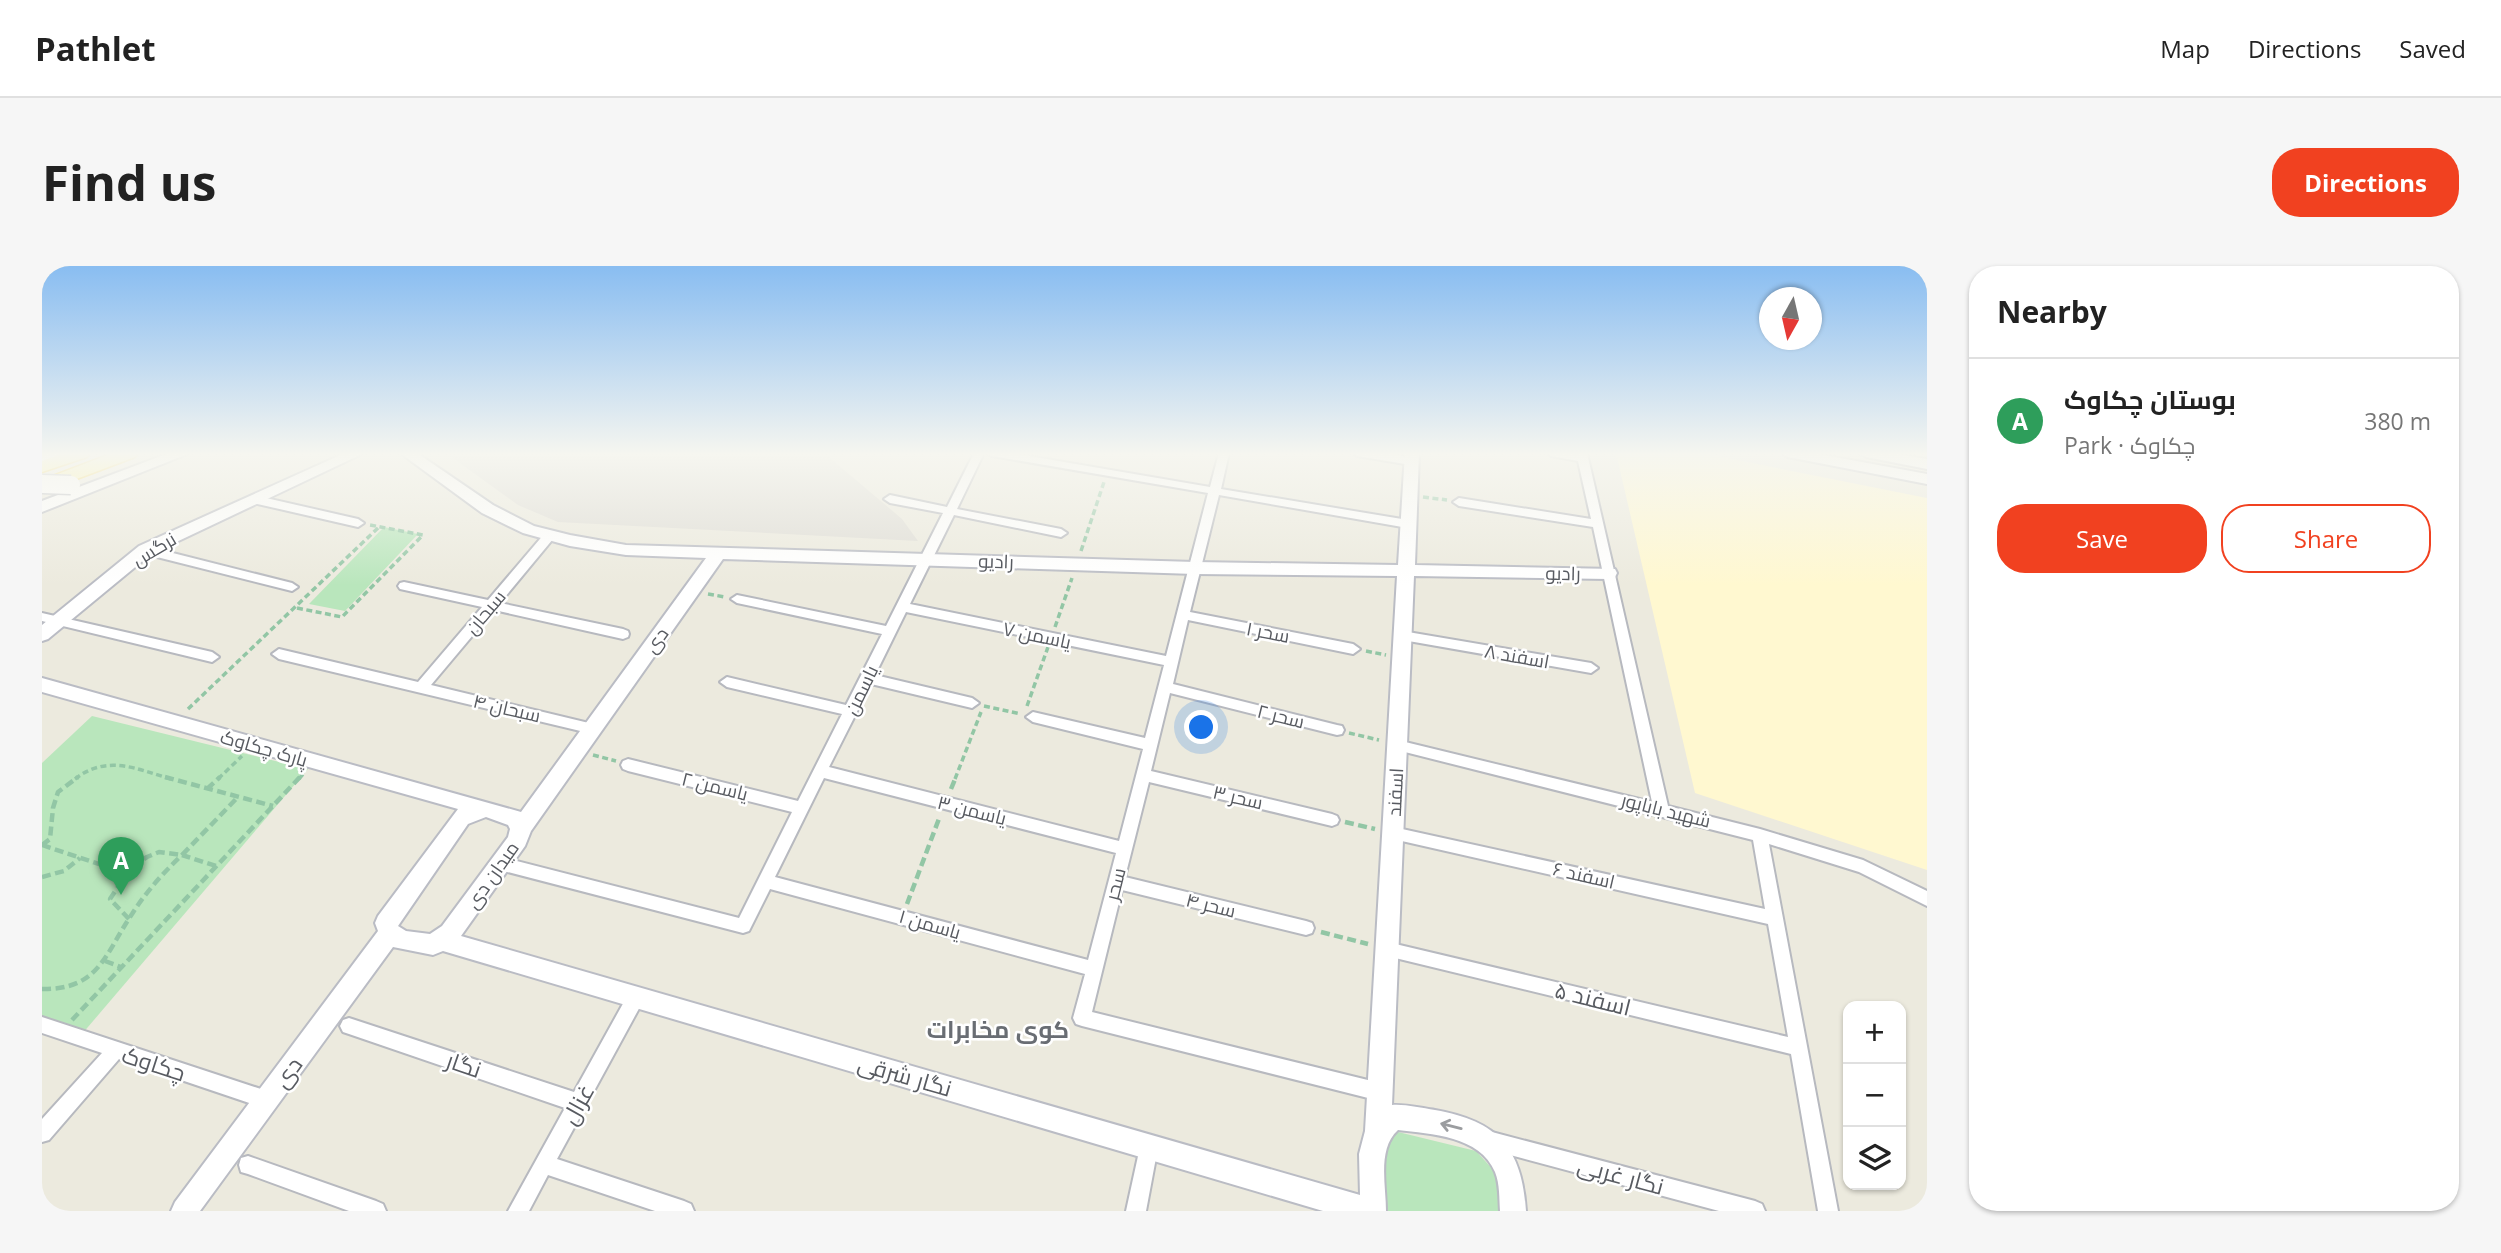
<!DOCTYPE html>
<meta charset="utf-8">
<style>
:root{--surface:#fff;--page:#f6f6f6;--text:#222;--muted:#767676;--line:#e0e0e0;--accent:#f14120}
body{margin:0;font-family:"Open Sans",Cairo,sans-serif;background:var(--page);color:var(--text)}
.controls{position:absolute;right:21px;bottom:21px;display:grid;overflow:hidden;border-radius:14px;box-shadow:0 2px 5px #0004}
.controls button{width:63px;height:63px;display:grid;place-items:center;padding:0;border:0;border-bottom:2px solid var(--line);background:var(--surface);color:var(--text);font:35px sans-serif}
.compass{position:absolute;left:1717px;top:21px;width:63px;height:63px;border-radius:50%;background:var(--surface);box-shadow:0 2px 5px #0004;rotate:188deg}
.you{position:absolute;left:1160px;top:462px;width:24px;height:24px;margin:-18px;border:5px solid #fff;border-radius:50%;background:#1a73e8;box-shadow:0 0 0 10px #1a73e833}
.badge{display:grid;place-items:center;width:46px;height:46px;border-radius:50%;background:var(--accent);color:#fff;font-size:23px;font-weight:700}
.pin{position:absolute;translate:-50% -58px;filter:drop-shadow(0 2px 4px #0008)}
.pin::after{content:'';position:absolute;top:37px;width:24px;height:21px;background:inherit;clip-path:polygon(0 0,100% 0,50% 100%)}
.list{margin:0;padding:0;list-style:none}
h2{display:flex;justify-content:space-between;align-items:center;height:91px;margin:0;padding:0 28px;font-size:30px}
h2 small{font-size:23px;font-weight:400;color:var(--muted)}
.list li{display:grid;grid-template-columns:46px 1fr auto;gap:21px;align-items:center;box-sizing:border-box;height:126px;padding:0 28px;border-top:2px solid var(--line)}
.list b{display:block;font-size:26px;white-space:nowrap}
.list p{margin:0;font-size:23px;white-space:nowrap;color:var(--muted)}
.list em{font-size:23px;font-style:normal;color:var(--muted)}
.actions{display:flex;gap:14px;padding:21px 28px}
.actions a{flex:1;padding:16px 0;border:2px solid var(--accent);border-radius:28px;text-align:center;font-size:24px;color:var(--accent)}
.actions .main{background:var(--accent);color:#fff}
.icon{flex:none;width:38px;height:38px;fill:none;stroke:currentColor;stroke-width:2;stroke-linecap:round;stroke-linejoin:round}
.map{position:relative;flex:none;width:1885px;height:945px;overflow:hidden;border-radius:28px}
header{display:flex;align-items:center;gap:42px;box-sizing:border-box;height:98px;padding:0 35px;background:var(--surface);border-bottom:2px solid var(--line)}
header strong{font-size:33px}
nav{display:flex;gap:38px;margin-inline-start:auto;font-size:24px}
.intro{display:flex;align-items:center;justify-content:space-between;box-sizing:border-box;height:168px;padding:0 42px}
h1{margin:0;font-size:49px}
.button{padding:18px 32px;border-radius:28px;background:var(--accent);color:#fff;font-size:24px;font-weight:700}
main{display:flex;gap:42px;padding:0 42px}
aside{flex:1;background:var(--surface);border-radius:28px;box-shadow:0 2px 5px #0004}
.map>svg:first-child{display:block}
.commercial{fill:#fff8d0}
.industrial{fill:#dfddd6}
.green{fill:#b9e6bc}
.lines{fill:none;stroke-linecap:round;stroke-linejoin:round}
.street-casing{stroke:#b7b9bf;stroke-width:4}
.secondary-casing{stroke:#babcc4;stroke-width:4}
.primary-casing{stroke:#f7d54c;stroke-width:3}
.path-far1{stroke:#92c6a5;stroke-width:3.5;stroke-dasharray:6 3.5;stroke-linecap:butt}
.path{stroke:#92c6a5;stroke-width:4.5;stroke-dasharray:9 4.5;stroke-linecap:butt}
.street{fill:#fff;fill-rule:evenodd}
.secondary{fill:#fff;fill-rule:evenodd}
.primary{fill:#fff7a0;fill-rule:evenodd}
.secondary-bridge-casing{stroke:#babcc4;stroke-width:21;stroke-linecap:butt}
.secondary-bridge{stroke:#fff;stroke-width:18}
.oneway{stroke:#9b9da0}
.labels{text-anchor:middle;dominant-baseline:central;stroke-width:5;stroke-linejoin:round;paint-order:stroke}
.street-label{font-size:19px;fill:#585b61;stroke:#fff}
.near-street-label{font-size:23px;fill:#585b61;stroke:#fff}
.near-neighbourhood-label{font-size:24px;font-weight:bold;fill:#696d73;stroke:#fff}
</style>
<header>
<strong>Pathlet</strong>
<nav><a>Map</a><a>Directions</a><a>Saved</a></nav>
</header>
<div class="intro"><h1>Find us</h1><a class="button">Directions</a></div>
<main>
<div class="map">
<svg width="1885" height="945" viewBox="0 0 1885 945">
<rect width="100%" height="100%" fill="#eceade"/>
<polygon class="commercial" points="1574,187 1660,187 1885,232 1885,604 1653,527"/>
<polygon class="industrial" points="404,187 782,187 860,253 876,275 516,256 476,239"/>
<g class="green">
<polygon points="342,261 376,268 303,345 267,338"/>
<polygon points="50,450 266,503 40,768 0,755 0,497"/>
<polygon points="1356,866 1434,885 1456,909 1459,945 1342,945 1340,881"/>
</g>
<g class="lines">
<defs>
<g id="street">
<path d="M932,187H942L915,243L1019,263L1025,267L1019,271L912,249L868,338L1124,390L1166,227L950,190L945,187H970L1168,221L1177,187H1187L1179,223L1366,254L1372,258L1366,262L1177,229L1148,346L1311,378L1318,383L1311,388L1146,354L1131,418L1295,459L1300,460L1302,464L1300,468L1295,469L1128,427L1109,505L1290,548L1295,550L1297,554L1295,558L1290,560L1107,516L1083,611L1264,655L1270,657L1272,662L1270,667L1264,669L1080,624L1050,746L1338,817L1344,820L1347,826L1344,832L1338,835L1040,760L1034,758L1031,752L1043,708L728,623L707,665L701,667L454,603L451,598L454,593L459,591L697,652L750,546L586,505L581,503L579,499L581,495L586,493L756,535L800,448L685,421L678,416L685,411L804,439L840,368L695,337L689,333L695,329L844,360L901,247L848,237L842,233L848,229L905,241ZM864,346L1122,399L1103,472L991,446L984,451L991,456L1101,483L1077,575L787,501L829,418L930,442L937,437L930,432L833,409ZM782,512L1074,587L1046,694L733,611Z"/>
<path d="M1310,187C1329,187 1358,185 1374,196L1369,199L1315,190Z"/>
<polygon points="1504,187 1545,187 1626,540 1718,563 1821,594 1885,625 1885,640 1817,606 1727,578 1796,945 1776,945 1749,788 1345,690 1339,688 1337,683 1339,678 1345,676 1746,771 1726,658 1351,573 1346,571 1343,567 1346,563 1351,561 1723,643 1711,574 1355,484 1350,483 1348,479 1350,475 1355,474 1610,536 1551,261 1417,240 1411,236 1417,232 1549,253 1536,195 1509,190"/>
<polygon points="211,229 316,253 322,257 316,261 207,236 205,233"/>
<polygon points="507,266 511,267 511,273 458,337 581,363 586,365 587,368 586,371 581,373 452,344 389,419 551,458 556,459 558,463 556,467 551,468 237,393 230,388 237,383 376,416 440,341 358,323 356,320 358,317 362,316 446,334 503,267"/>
<polygon points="103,280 250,317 256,321 250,325 99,287 97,284"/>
<polygon points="0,347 170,386 177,391 170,396 0,355"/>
<polygon points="1360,365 1549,397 1556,402 1549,407 1355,373 1354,370 1355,367"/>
<polygon points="594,723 600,725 602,731 600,737 515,893 642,935 649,938 652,945 613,945 506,909 487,945 466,945 523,842 307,768 301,766 298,760 301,754 307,752 532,826 588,725"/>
<polygon points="0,751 225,825 231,828 234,834 231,840 225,843 77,793 7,874 0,876 0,853 60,787 0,767"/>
<polygon points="1446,865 1713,935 1720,938 1723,945 1677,945 1446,883 1439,881 1437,874 1439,867"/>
<polygon points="1107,872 1114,874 1116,881 1104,945 1084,945 1098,881 1100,874"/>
<polygon points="206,890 334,935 341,938 344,945 307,945 206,908 199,906 197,899 199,892"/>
</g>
<g id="secondary">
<polygon points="3,187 18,187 5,202 0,204 0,190"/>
<polygon points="127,187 148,187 0,246 0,235"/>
<polygon points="303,187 322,187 109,288 6,373 0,375 0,359 97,280"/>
<path d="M358,187H375L451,239L492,260L528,269L584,279L1153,296L1356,299L1363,187H1377L1373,299L1573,303L1575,307L1573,311L1567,313L1372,310L1350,839C1363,838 1379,842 1393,844C1456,855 1480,882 1484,945H1458C1457,933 1458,918 1453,906C1438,870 1389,868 1356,864C1335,883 1344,919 1344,945H1281L401,685L391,689L351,681L158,945H129L133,936L336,665L333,657L336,650L416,543L0,426V412L479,546L664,292L584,289L528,280L481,267L440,247ZM681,293L1153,308L1355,310L1323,865L1317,888L1318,929L419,670L483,580L489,565ZM444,551L466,559L468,563L466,571L400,660L388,668L364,665L356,660L426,558Z"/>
<polygon points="1739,187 1771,187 1885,208 1885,218 1746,191"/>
<polygon points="1817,187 1850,187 1885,193 1885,203 1824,191"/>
</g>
<g id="primary">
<polygon points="22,187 48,187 45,191 0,206 0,195"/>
<polygon points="71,187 96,187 93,191 0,226 0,214"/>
</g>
</defs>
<use href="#street" class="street-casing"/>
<use href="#secondary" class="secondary-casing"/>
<use href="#primary" class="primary-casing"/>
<g class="path-far1">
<polyline points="1381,231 1405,234"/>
<polyline points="1039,285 1062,216"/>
<polyline points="666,328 683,331"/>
<polyline points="255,342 300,351 381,269 328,259"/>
<polyline points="1013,361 1030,312"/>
<polyline points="1324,385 1344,389"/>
<polyline points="942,440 979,448"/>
<polyline points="985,440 1006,381"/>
<polyline points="146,443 337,261"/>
<polyline points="1307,467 1337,474"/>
<polyline points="551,489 574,495"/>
<path d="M33,513C65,488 95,503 129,513"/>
<polyline points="176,513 200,490"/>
<polyline points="257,513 262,507"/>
<polyline points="913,513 939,446"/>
</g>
<g class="path">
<polyline points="123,511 231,540"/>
<polyline points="165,523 178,511"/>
<polyline points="909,523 914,511"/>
<polyline points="1303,556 1333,563"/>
<polyline points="0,579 8,573 11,542 16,526 36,511"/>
<polyline points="0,579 84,607"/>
<polyline points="0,611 22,605 38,592"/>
<polyline points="865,638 898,550"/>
<polyline points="87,653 68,633 89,601 105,591 117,586 140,589 195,532"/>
<polyline points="1279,666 1326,678"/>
<polyline points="63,695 79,701"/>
<path d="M0,723C57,724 63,688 90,648C104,626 121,607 140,589L174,600"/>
<polyline points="30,754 258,511"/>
</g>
<use href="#street" class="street"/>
<use href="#secondary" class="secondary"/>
<use href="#primary" class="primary"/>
<defs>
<polyline id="secondary-bridge" points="0,218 29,219"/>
</defs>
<use href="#secondary-bridge" class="secondary-bridge-casing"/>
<use href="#secondary-bridge" class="secondary-bridge"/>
</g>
<defs><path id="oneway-shaft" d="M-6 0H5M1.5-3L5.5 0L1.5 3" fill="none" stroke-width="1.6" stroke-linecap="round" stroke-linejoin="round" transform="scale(1.75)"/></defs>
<use class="oneway" href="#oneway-shaft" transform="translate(1409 860) rotate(-166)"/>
<linearGradient id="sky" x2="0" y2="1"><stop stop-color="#89bdf1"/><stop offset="0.59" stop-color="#f6f6f0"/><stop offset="1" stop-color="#f6f6f0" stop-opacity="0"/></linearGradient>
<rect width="1885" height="319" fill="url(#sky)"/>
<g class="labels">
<g class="street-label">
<text transform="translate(112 283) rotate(-31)">نرگس</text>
<text transform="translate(954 295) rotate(2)">رادیو</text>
<text transform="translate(1521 307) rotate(1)">رادیو</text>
<text transform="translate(443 346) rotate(-50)">سبحان</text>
<text transform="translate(1226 366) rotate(11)">سحر ۱</text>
<text transform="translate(995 369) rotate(12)">یاسمن ۷</text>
<text transform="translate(614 374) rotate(-54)">دی</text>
<text transform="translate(1475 390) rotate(10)">اسفند ۸</text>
<text transform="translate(819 424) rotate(-64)">یاسمن</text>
<text transform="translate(465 442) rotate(13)">سبحان ۴</text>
<text transform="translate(1239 450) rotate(14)">سحر ۲</text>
<text transform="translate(222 482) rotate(16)">پارک چکاوک</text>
<text transform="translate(673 520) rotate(14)">یاسمن ۲</text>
<text transform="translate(1353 526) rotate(-87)">اسفند</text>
<text transform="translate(1196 531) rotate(13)">سحر ۳</text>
<text transform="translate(930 544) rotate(14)">یاسمن ۳</text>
<text transform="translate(1624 544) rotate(14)">شهید باباپور</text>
<text transform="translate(450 609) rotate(-55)">میدان دی</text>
<text transform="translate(1542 609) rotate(13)">اسفند ۶</text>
<text transform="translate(1073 618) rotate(-76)">سحر</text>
<text transform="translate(1169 639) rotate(14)">سحر ۴</text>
<text transform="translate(888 658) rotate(16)">یاسمن ۱</text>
</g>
<g class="near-street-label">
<text transform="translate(1551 732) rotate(14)">اسفند ۵</text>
<text transform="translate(112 797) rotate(18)">چکاوک</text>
<text transform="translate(422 798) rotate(19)">نگار</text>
<text transform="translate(245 806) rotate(-54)">دی</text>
<text transform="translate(863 809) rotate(16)">نگار شرقی</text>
<text transform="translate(535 838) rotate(-61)">غزال</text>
<text transform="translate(1579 909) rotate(15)">نگار غربی</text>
</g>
<g class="near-neighbourhood-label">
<text x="956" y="762">کوی مخابرات</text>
</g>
</g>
</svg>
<div class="controls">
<button>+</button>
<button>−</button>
<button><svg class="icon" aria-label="layers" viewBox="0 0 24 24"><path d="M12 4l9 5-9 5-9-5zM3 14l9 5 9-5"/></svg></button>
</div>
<svg class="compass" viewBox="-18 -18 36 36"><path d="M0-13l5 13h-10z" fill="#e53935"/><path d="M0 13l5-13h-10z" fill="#767676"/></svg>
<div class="you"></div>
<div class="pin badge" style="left:79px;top:629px;background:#2e9e5b">A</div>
</div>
<aside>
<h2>Nearby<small></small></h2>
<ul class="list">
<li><span class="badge" style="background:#2e9e5b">A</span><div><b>بوستان چکاوک</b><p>Park · چکاوک</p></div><em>380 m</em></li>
</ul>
<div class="actions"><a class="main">Save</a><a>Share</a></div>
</aside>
</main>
